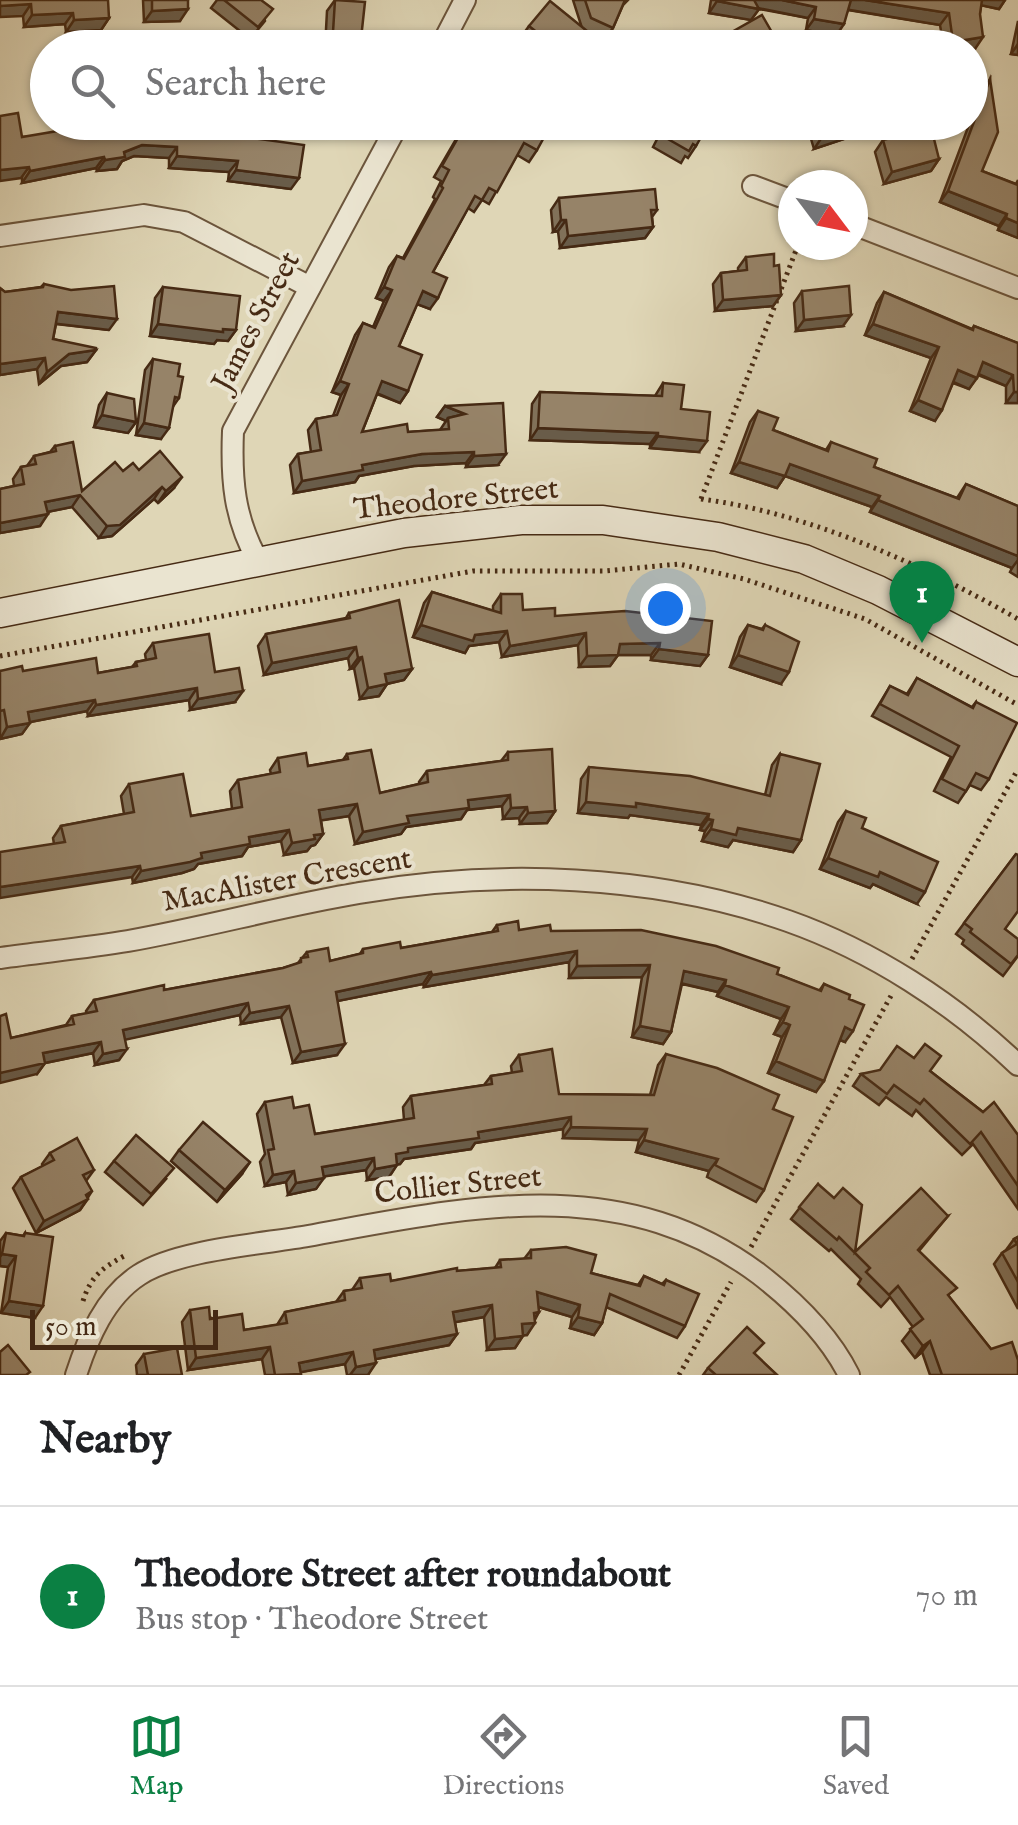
<!DOCTYPE html>
<meta charset="utf-8">
<style>
:root{--surface:#fff;--page:#f6f6f6;--text:#202124;--muted:#757577;--line:#e0e0e0;--accent:#0b8043}
body{margin:0;font-family:"IM FELL English",serif;background:var(--page);color:var(--text)}
.compass{position:absolute;left:778px;top:170px;width:90px;height:90px;border-radius:50%;background:var(--surface);box-shadow:0 2px 8px #0004;rotate:122deg}
.scale{position:absolute;left:30px;bottom:25px;width:188px;box-sizing:border-box;padding-left:10px;border:5px solid #462a14;border-top:0;font-size:28px;line-height:35px;white-space:nowrap;color:#462a14;-webkit-text-stroke:8px #eae4d0;paint-order:stroke}
.you{position:absolute;left:665px;top:608px;width:35px;height:35px;margin:-25px;border:8px solid #fff;border-radius:50%;background:#1a73e8;box-shadow:0 0 0 15px #1a73e833}
.badge{display:grid;place-items:center;width:65px;height:65px;border-radius:50%;background:var(--accent);color:#fff;font-size:32px;font-weight:700}
.pin{position:absolute;translate:-50% -82px;filter:drop-shadow(0 2px 5px #0008)}
.pin::after{content:'';position:absolute;top:52px;width:35px;height:30px;background:inherit;clip-path:polygon(0 0,100% 0,50% 100%)}
.list{margin:0;padding:0;list-style:none}
h2{display:flex;justify-content:space-between;align-items:center;height:130px;margin:0;padding:0 40px;font-size:42px}
h2 small{font-size:32px;font-weight:400;color:var(--muted)}
.list li{display:grid;grid-template-columns:65px 1fr auto;gap:30px;align-items:center;box-sizing:border-box;height:180px;padding:0 40px;border-top:2px solid var(--line)}
.list b{display:block;font-size:38px;white-space:nowrap}
.list p{margin:0;font-size:32px;white-space:nowrap;color:var(--muted)}
.list em{font-size:32px;font-style:normal;color:var(--muted)}
.icon{flex:none;width:55px;height:55px;fill:none;stroke:currentColor;stroke-width:2;stroke-linecap:round;stroke-linejoin:round}
.map{position:relative;flex:none;width:1018px;height:1375px;overflow:hidden}
.search{position:absolute;background:var(--surface);box-shadow:0 2px 8px #0004;left:30px;right:30px;top:30px;height:110px;display:flex;align-items:center;gap:25px;box-sizing:border-box;padding:0 35px;border-radius:55px;color:var(--muted);font-size:38px}
.sheet{height:310px;background:var(--surface)}
nav{display:flex;justify-content:space-around;align-items:center;box-sizing:border-box;height:140px;border-top:2px solid var(--line);background:var(--surface);font-size:28px;color:var(--muted)}
nav a{display:grid;justify-items:center;gap:5px}
nav .on{color:var(--accent)}
.map>svg:first-child{display:block}
.lines{fill:none;stroke-linecap:round;stroke-linejoin:round}
.street-casing{stroke:#6c553c;stroke-width:24}
.secondary-casing{stroke:#462a14;stroke-width:31}
.path{stroke:#462a14;stroke-width:5;stroke-dasharray:2.5 5;stroke-linecap:butt}
.street{stroke:#eae4d0;stroke-width:20}
.secondary{stroke:#eae4d0;stroke-width:28}
.wall{fill:#817159;stroke:#462a14;stroke-width:2.5}
.shaded-wall{fill:#695c49;stroke:#462a14;stroke-width:2.5}
.building{fill:#968368;stroke:#462a14;stroke-width:2.5}
.labels{text-anchor:middle;dominant-baseline:central;stroke-width:8;stroke-linejoin:round;paint-order:stroke}
.street-label{font-size:30px;fill:#462a14;stroke:#eae4d0}
</style>
<div class="map">
<svg width="1018" height="1375" viewBox="0 0 1018 1375">
<rect width="100%" height="100%" fill="#dfd6b6"/>
<filter id="stains"><feTurbulence type="fractalNoise" baseFrequency=".002" numOctaves="4"/><feColorMatrix values="0 0 0 0 .2 0 0 0 0 .09 0 0 0 0 .02 0 0 0 .5 -.17"/></filter>
<radialGradient id="worn" r=".72"><stop offset=".6" stop-color="#630" stop-opacity="0"/><stop offset="1" stop-color="#630" stop-opacity=".3"/></radialGradient>
<g class="lines">
<defs>
<g id="street">
<polyline points="440,48 465,0"/>
<polyline points="753,186 793,201"/>
<polyline points="853,224 1018,288"/>
<polyline points="0,236 144,215 184,222 310,287"/>
<path d="M258,561C234,518 231,480 233,431L399,122"/>
<path d="M0,958C43,952 86,948 128,941C206,927 282,906 359,893C497,869 655,874 788,921C873,951 953,1003 1018,1065"/>
<path d="M76,1375C88,1338 105,1297 139,1275C176,1250 263,1244 308,1236C464,1208 620,1170 759,1274C794,1301 829,1335 849,1375"/>
</g>
<polyline id="secondary" points="0,613 404,533 521,520 603,520 718,537 804,559 878,590 1018,662"/>
</defs>
<use href="#street" class="street-casing"/>
<use href="#secondary" class="secondary-casing"/>
<g class="path">
<path d="M701,499C810,513 923,565 1018,619"/>
<polyline points="701,499 798,245"/>
<polyline points="0,656 473,571 604,571 679,564 744,579 865,619 1018,705"/>
<polyline points="912,959 1018,769"/>
<polyline points="751,1247 892,994"/>
<path d="M83,1301C91,1276 102,1268 124,1256"/>
<polyline points="679,1375 731,1282"/>
</g>
<use href="#street" class="street"/>
<use href="#secondary" class="secondary"/>
</g>
<g class="wall">
<polygon points="0,0 109,18 101,30 66,32 65,24 24,27 23,16"/>
<polygon points="143,0 188,0 180,21 144,22"/>
<polygon points="217,0 261,0 265,21 250,39 211,8"/>
<polygon points="335,0 360,48 325,48 327,11"/>
<polygon points="573,0 628,0 623,5 613,28 605,39 586,31 574,48 534,48 521,37 529,26 582,28"/>
<polygon points="711,0 1005,0 999,9 981,5 975,49 944,48 940,25 848,10 836,36 806,30 808,18 759,9 751,20 709,13"/>
<polygon points="1018,21 1018,55 1011,54"/>
<polygon points="990,79 982,171 1016,184 1018,180 1018,238 998,230 999,226 940,202 982,90"/>
<polygon points="466,122 538,122 537,150 529,162 517,155 489,204 482,200 474,212 468,208 433,272 430,309 417,304 399,346 408,391 400,403 377,394 362,432 408,432 440,430 446,421 437,417 445,406 498,465 466,467 466,463 414,466 359,476 355,482 294,493 290,465 298,454 311,452 308,430 316,419 333,416 341,395 332,392 355,335 363,323 373,327 384,301 376,298 389,267 397,256 403,258 435,199 433,197 441,181 434,177"/>
<polygon points="666,122 705,122 696,146 688,158 685,156 681,163 653,147"/>
<polygon points="806,122 877,122 871,130 814,149"/>
<polygon points="207,132 291,189 228,181 229,172 169,168 169,158 134,156 122,161 117,169 97,171 96,168 22,183 22,137"/>
<polygon points="883,140 939,159 931,171 884,184 875,152"/>
<polygon points="559,198 657,210 652,217 653,227 645,238 560,248 558,231 553,232 551,210"/>
<polygon points="746,257 774,266 781,295 773,306 715,311 713,284 721,273 738,271 738,268"/>
<polygon points="44,284 109,330 56,324 53,339 96,350 87,362 61,366 39,384 37,369 0,375 0,288 5,292 41,287"/>
<polygon points="163,287 236,330 228,341 217,340 214,344 150,336 155,298"/>
<polygon points="802,291 843,326 796,331 794,303"/>
<polygon points="884,292 972,329 974,326 1018,343 1018,403 1006,403 1006,386 978,375 969,389 953,383 935,421 910,411 931,358 865,335 877,303"/>
<polygon points="153,359 178,376 179,398 172,408 161,439 136,435 145,370"/>
<polygon points="663,383 681,409 699,452 650,448 650,444 530,440 532,404 540,392 655,396"/>
<polygon points="107,393 136,422 128,433 94,427 99,405"/>
<polygon points="758,411 773,430 826,450 831,442 874,467 957,498 966,484 1018,506 1018,577 1010,572 1012,568 870,512 872,507 785,476 777,488 731,473 750,422"/>
<polygon points="55,446 82,491 123,471 139,470 174,488 158,503 154,499 112,536 99,538 72,507 47,512 40,526 0,533 0,489 14,486 13,479 21,467 27,466 34,456 50,452"/>
<polygon points="432,592 493,611 493,606 501,594 523,610 555,616 708,655 700,666 651,660 651,655 618,655 610,666 579,667 578,645 502,657 499,642 469,646 465,653 413,637 424,603"/>
<polygon points="349,613 412,669 404,680 387,684 379,696 360,699 354,668 350,669 348,658 264,675 258,646 266,634 346,618"/>
<polygon points="748,625 762,629 765,625 781,684 730,667 740,637"/>
<polygon points="153,643 215,672 235,702 190,710 189,700 88,716 87,711 30,722 22,734 0,739 0,671 98,673 132,667 136,662 146,660 145,654"/>
<polygon points="917,678 972,707 976,702 989,779 981,790 970,785 958,803 934,791 951,757 872,716 890,686 907,694"/>
<polygon points="508,752 555,811 547,823 520,824 519,818 503,819 502,806 467,810 461,819 406,827 401,834 355,844 349,816 321,820 323,834 315,845 311,846 307,851 284,855 281,841 248,847 242,856 198,864 194,869 182,873 133,883 132,877 54,844 53,838 61,826 124,814 121,796 129,784 191,816 232,809 230,791 238,780 271,774 270,770 278,758 308,766 343,760 347,754 380,793 419,784 419,782 427,771 501,761"/>
<polygon points="780,754 801,840 793,852 733,840 728,847 702,841 705,831 700,830 701,825 630,815 628,818 578,813 581,779 589,767 765,795 772,765"/>
<polygon points="846,811 862,828 917,904 873,884 870,888 820,869 838,822"/>
<polygon points="1016,854 1005,929 1018,956 1003,976 962,944 964,940 956,934"/>
<polygon points="497,925 519,930 551,931 777,974 819,991 824,984 849,999 845,1042 840,1040 816,1092 768,1073 782,1037 774,1034 781,1019 717,996 718,992 682,984 671,1032 663,1044 632,1037 642,977 569,978 569,962 424,987 423,984 337,1001 337,1055 293,1063 281,1017 241,1024 240,1015 125,1039 119,1060 95,1065 93,1053 45,1063 37,1074 11,1038 66,1025 72,1016 87,1013 86,1011 94,1000 164,990 283,968 297,964 307,952 330,961 360,954 363,949 401,948 492,932"/>
<polygon points="666,1054 773,1109 764,1190 756,1202 707,1177 709,1171 636,1152 639,1140 563,1138 563,1129 475,1143 471,1149 404,1159 400,1164 397,1164 389,1177 367,1180 366,1170 324,1176 316,1189 288,1195 286,1182 265,1186 260,1162 265,1154 257,1114 265,1102 294,1108 315,1134 404,1120 403,1107 411,1096 484,1085 491,1076 512,1073 511,1066 519,1055 559,1094 650,1095 658,1065"/>
<polygon points="930,1071 983,1112 1018,1135 1018,1209 973,1144 962,1155 916,1110 912,1116 886,1097 879,1105 853,1086 861,1074"/>
<polygon points="179,1150 242,1174 217,1202 171,1161"/>
<polygon points="50,1153 94,1170 86,1181 88,1199 80,1210 36,1233 13,1188 21,1177 43,1166 42,1164"/>
<polygon points="114,1161 166,1179 143,1205 105,1172"/>
<polygon points="818,1184 855,1252 948,1216 919,1251 950,1298 991,1349 1018,1375 930,1375 922,1352 915,1358 902,1341 913,1327 890,1297 881,1307 858,1284 861,1279 831,1249 829,1251 791,1219"/>
<polygon points="6,1233 23,1236 25,1233 35,1318 1,1313 8,1267 0,1266 0,1241"/>
<polygon points="1018,1237 1018,1309 994,1264 1002,1253 1006,1250 1014,1239"/>
<polygon points="531,1250 591,1273 638,1285 644,1276 662,1284 666,1280 685,1326 677,1338 606,1307 602,1323 594,1335 570,1328 572,1317 538,1307 539,1312 527,1335 523,1335 515,1348 487,1350 484,1317 455,1322 457,1334 449,1345 376,1359 368,1375 347,1375 345,1364 300,1372 300,1375 265,1375 262,1359 188,1370 182,1322 190,1310 244,1330 277,1325 285,1312 336,1302 344,1291 352,1290 360,1278 391,1281 457,1271 495,1268 500,1260 524,1259"/>
<polygon points="144,1354 182,1375 137,1375 136,1365"/>
<polygon points="755,1355 777,1375 703,1375 708,1368"/>
</g>
<g class="shaded-wall">
<polygon points="746,0 782,0 816,7 808,18 743,5"/>
<polygon points="850,0 865,0 949,13 940,25 844,9"/>
<polygon points="978,0 1005,0 999,9 975,4"/>
<polygon points="717,1 759,9 751,20 709,13"/>
<polygon points="31,4 23,16 0,17 0,6"/>
<polygon points="188,9 180,21 144,22 152,11"/>
<polygon points="73,13 65,24 24,27 32,15"/>
<polygon points="109,18 101,30 66,32 74,20"/>
<polygon points="814,19 844,24 836,36 806,30"/>
<polygon points="983,37 975,49 949,48 953,42"/>
<polygon points="1018,44 1018,55 1011,54"/>
<polygon points="868,122 877,122 871,130 814,149 822,137"/>
<polygon points="142,145 177,147 169,158 134,156 122,161 117,169 97,171 105,160"/>
<polygon points="177,156 238,161 229,172 169,168"/>
<polygon points="104,157 96,168 22,183 30,171"/>
<polygon points="939,159 931,171 884,184 892,172"/>
<polygon points="29,167 21,178 0,181 0,170"/>
<polygon points="236,170 299,178 291,189 228,181"/>
<polygon points="948,191 1007,214 999,226 940,202"/>
<polygon points="1006,218 1018,223 1018,238 998,230"/>
<polygon points="561,220 566,220 558,231 553,232"/>
<polygon points="653,227 645,238 560,248 568,236"/>
<polygon points="384,287 392,290 384,301 376,298"/>
<polygon points="423,291 438,298 430,309 414,303"/>
<polygon points="781,295 773,306 715,311 723,300"/>
<polygon points="58,312 117,319 109,330 50,323"/>
<polygon points="851,315 843,326 796,331 804,320"/>
<polygon points="158,324 236,330 228,341 217,340 214,344 150,336"/>
<polygon points="873,324 939,347 931,358 865,335"/>
<polygon points="96,350 87,362 61,366 39,384 47,372 69,354"/>
<polygon points="45,358 37,369 0,375 0,364"/>
<polygon points="983,362 1013,375 1006,386 976,373"/>
<polygon points="958,370 977,378 969,389 951,381"/>
<polygon points="340,381 349,384 341,395 332,392"/>
<polygon points="382,381 408,391 400,403 374,392"/>
<polygon points="1014,392 1018,392 1018,403 1006,403"/>
<polygon points="918,400 942,410 935,421 910,411"/>
<polygon points="445,406 465,414 448,418 446,421 437,417"/>
<polygon points="102,415 136,422 128,433 94,427"/>
<polygon points="144,423 169,428 161,439 136,435"/>
<polygon points="538,428 658,433 650,444 530,440"/>
<polygon points="658,436 707,441 699,452 650,448"/>
<polygon points="474,452 466,463 414,466 359,476 355,482 294,493 302,481 362,465 422,454"/>
<polygon points="506,454 498,465 466,467 474,456"/>
<polygon points="739,462 785,476 777,488 731,473"/>
<polygon points="790,464 880,496 872,507 782,475"/>
<polygon points="182,477 174,488 158,503 166,491"/>
<polygon points="162,487 154,499 112,536 99,538 107,526"/>
<polygon points="80,495 72,507 37,514 45,502"/>
<polygon points="878,500 1018,556 1018,560 1012,568 870,512"/>
<polygon points="48,514 40,526 0,533 0,523"/>
<polygon points="421,625 475,635 507,631 499,642 469,646 465,653 413,637"/>
<polygon points="586,633 578,645 502,657 510,646"/>
<polygon points="660,643 651,655 618,655 610,666 579,667 587,656 620,644"/>
<polygon points="356,647 348,658 264,675 272,663"/>
<polygon points="659,649 708,655 700,666 651,660"/>
<polygon points="738,655 789,672 781,684 730,667"/>
<polygon points="362,657 354,668 350,669 358,658"/>
<polygon points="412,669 404,680 377,686 385,674"/>
<polygon points="387,684 379,696 360,699 368,688"/>
<polygon points="197,688 189,700 88,716 96,705"/>
<polygon points="243,691 235,702 190,710 198,699"/>
<polygon points="95,700 87,711 20,724 28,712"/>
<polygon points="30,723 22,734 0,739 7,727"/>
<polygon points="510,795 502,806 467,810 461,819 406,827 401,834 355,844 363,832 407,816 468,800"/>
<polygon points="586,802 636,803 709,814 701,825 630,815 628,818 578,813"/>
<polygon points="357,804 349,816 311,822 319,810"/>
<polygon points="527,807 519,818 503,819 511,808"/>
<polygon points="555,811 547,823 520,824 528,813"/>
<polygon points="708,819 713,820 705,831 700,830"/>
<polygon points="738,828 801,840 793,852 733,840 728,847 702,841 711,829"/>
<polygon points="289,830 281,841 248,847 242,856 198,864 194,869 182,873 133,883 141,871 249,837"/>
<polygon points="323,834 315,845 311,846 307,851 284,855 292,843 314,835"/>
<polygon points="828,858 880,872 925,892 917,904 873,884 870,888 820,869"/>
<polygon points="140,866 132,877 0,898 0,887"/>
<polygon points="577,951 569,962 424,987 432,975"/>
<polygon points="650,965 642,977 569,978 577,966"/>
<polygon points="684,971 726,980 718,992 676,982"/>
<polygon points="431,972 423,984 328,1003 336,992"/>
<polygon points="725,985 789,1007 781,1019 717,996"/>
<polygon points="248,1003 240,1015 115,1042 123,1030"/>
<polygon points="289,1006 281,1017 241,1024 250,1013"/>
<polygon points="783,1022 790,1025 782,1037 774,1034"/>
<polygon points="640,1026 671,1032 663,1044 632,1037"/>
<polygon points="845,1027 853,1031 845,1042 837,1039"/>
<polygon points="101,1042 93,1053 45,1063 37,1074 0,1083 0,1073 43,1053"/>
<polygon points="345,1044 337,1055 293,1063 301,1052"/>
<polygon points="127,1049 119,1060 95,1065 103,1054"/>
<polygon points="776,1061 824,1081 816,1092 768,1073"/>
<polygon points="571,1117 563,1129 475,1143 471,1149 404,1159 400,1164 387,1166 396,1154 408,1148 478,1132"/>
<polygon points="571,1127 647,1129 639,1140 563,1138"/>
<polygon points="644,1140 718,1159 709,1171 636,1152"/>
<polygon points="374,1158 366,1170 314,1178 322,1167"/>
<polygon points="250,1162 242,1174 217,1202 225,1190"/>
<polygon points="397,1165 389,1177 367,1180 375,1169"/>
<polygon points="294,1171 286,1182 265,1186 273,1175"/>
<polygon points="324,1178 316,1189 288,1195 296,1183"/>
<polygon points="92,1191 80,1210 36,1233 44,1221"/>
<polygon points="2,1254 16,1256 8,1267 0,1266 0,1257"/>
<polygon points="537,1292 580,1305 572,1317 529,1304"/>
<polygon points="9,1301 43,1306 35,1318 1,1313"/>
<polygon points="492,1305 484,1317 445,1324 453,1312"/>
<polygon points="539,1312 531,1323 535,1323 527,1335 514,1336 522,1324 534,1313"/>
<polygon points="578,1317 602,1323 594,1335 570,1328"/>
<polygon points="457,1334 449,1345 366,1361 374,1350"/>
<polygon points="523,1336 515,1348 487,1350 495,1339"/>
<polygon points="930,1341 922,1352 915,1358 923,1346"/>
<polygon points="270,1347 262,1359 188,1370 196,1358"/>
<polygon points="353,1352 345,1364 291,1374 299,1363"/>
<polygon points="376,1363 368,1375 350,1375 356,1367"/>
</g>
<g class="building">
<polygon points="0,0 108,0 109,18 74,20 73,13 32,15 31,4 0,6"/>
<polygon points="152,0 188,0 188,9 152,11"/>
<polygon points="224,0 261,0 273,9 258,27"/>
<polygon points="335,0 365,2 360,48 332,48"/>
<polygon points="585,0 625,0 613,28 591,18"/>
<polygon points="717,0 754,0 759,9 717,1"/>
<polygon points="782,0 851,0 844,24 814,19 816,7"/>
<polygon points="865,0 982,0 980,14 983,37 953,42 949,13"/>
<polygon points="550,1 587,31 573,48 544,48 549,42 529,26"/>
<polygon points="762,15 781,48 708,48 707,46"/>
<polygon points="990,79 998,132 982,171 1018,185 1018,223 1006,218 1007,214 948,191"/>
<polygon points="18,113 22,137 111,122 207,122 207,132 304,145 299,178 236,170 238,161 177,156 177,147 142,145 124,152 125,157 105,160 104,157 30,171 29,167 0,170 0,116"/>
<polygon points="467,122 538,122 538,124 548,130 537,150 524,143 497,192 489,188 482,200 475,196 433,272 447,278 438,298 423,291 399,346 422,355 408,391 382,381 362,432 407,424 408,432 449,429 448,418 465,414 445,406 503,403 506,454 474,456 474,452 422,454 362,465 363,470 302,481 298,454 321,450 316,419 337,415 349,384 340,381 363,323 375,328 392,290 384,287 397,256 404,259 443,188 441,186 449,170 442,166"/>
<polygon points="668,122 705,122 702,128 705,130 696,146 693,144 689,151 661,135"/>
<polygon points="817,122 868,122 822,137"/>
<polygon points="931,127 939,159 892,172 883,140"/>
<polygon points="655,189 657,210 651,210 653,227 568,236 566,220 561,220 559,198"/>
<polygon points="774,254 774,266 779,265 781,295 723,300 721,273 747,270 746,257"/>
<polygon points="44,284 71,290 114,286 117,319 58,312 53,339 96,348 96,350 69,354 47,372 45,358 0,364 0,288 5,292 43,287"/>
<polygon points="849,286 851,315 804,320 802,291"/>
<polygon points="163,287 240,296 236,330 223,329 223,332 158,324"/>
<polygon points="884,292 973,330 974,326 1018,343 1018,392 1014,392 1013,375 983,362 977,378 958,370 942,410 918,400 939,347 873,324"/>
<polygon points="153,359 180,364 178,376 183,377 179,398 175,397 169,428 144,423"/>
<polygon points="663,383 684,385 681,409 710,412 707,441 658,436 658,433 538,428 540,392 662,396"/>
<polygon points="107,393 134,399 136,422 102,415"/>
<polygon points="758,411 778,418 773,430 828,451 831,442 877,459 874,467 959,499 966,484 1018,506 1018,556 878,500 880,496 790,464 785,476 739,462"/>
<polygon points="73,442 82,491 115,462 123,471 133,463 139,470 160,451 182,477 166,491 162,487 120,525 107,526 80,495 45,502 48,514 0,523 0,489 24,484 21,467 36,464 34,456 56,451 55,446"/>
<polygon points="432,592 501,613 501,594 522,594 523,610 555,608 555,616 625,611 712,621 708,655 659,649 660,643 620,644 618,655 587,656 586,633 510,646 507,631 475,635 473,641 421,625"/>
<polygon points="399,600 412,669 385,674 387,684 368,688 362,657 358,658 356,647 272,663 266,634 350,618 349,613"/>
<polygon points="748,625 763,630 765,625 799,642 789,672 738,655"/>
<polygon points="209,634 215,672 239,668 243,691 198,699 197,688 96,705 95,700 28,712 30,723 7,727 4,710 0,711 0,671 22,666 23,671 96,658 98,673 137,666 136,662 156,658 153,643"/>
<polygon points="917,678 973,708 976,702 1017,723 989,779 976,773 966,791 942,779 959,746 880,704 890,686 908,695"/>
<polygon points="552,749 555,811 528,813 527,807 511,808 510,795 468,800 469,808 407,816 409,823 363,832 357,804 319,810 323,834 314,835 315,839 292,843 289,830 249,837 250,844 201,853 202,858 190,862 141,871 140,866 0,887 0,852 65,842 61,826 134,812 129,784 183,774 191,816 242,807 238,780 280,772 278,758 306,753 308,766 348,759 347,754 371,750 380,793 428,782 427,771 508,760 508,752"/>
<polygon points="780,754 820,764 801,840 738,828 736,835 711,829 713,820 708,819 709,814 636,803 636,807 586,802 589,767 690,776 770,796"/>
<polygon points="846,811 866,818 862,828 938,862 925,892 880,872 878,877 828,858"/>
<polygon points="1016,854 1018,855 1018,911 1005,929 1018,939 1018,955 1011,964 970,932 972,929 964,923"/>
<polygon points="518,921 519,930 550,925 551,931 641,930 716,946 779,968 777,974 821,991 824,984 850,995 849,999 864,1005 853,1031 845,1027 824,1081 776,1061 790,1025 783,1022 789,1007 725,985 726,980 684,971 671,1032 640,1026 650,965 577,966 577,951 432,975 431,972 336,992 345,1044 301,1052 289,1006 250,1013 248,1003 123,1030 127,1049 103,1054 101,1042 43,1053 45,1063 0,1073 0,1016 6,1014 11,1038 74,1024 72,1016 97,1011 94,1000 164,985 164,990 283,968 301,962 301,958 308,957 307,952 328,948 330,961 363,953 363,949 400,942 401,948 498,931 497,925"/>
<polygon points="925,1044 941,1056 930,1071 983,1112 994,1102 1018,1135 1018,1186 981,1132 970,1144 924,1099 920,1104 894,1085 887,1094 861,1074 880,1070 897,1046 914,1058"/>
<polygon points="552,1049 559,1094 654,1095 666,1054 717,1068 779,1095 773,1109 793,1117 764,1190 715,1165 718,1159 644,1140 647,1129 571,1127 571,1117 478,1132 479,1138 408,1148 408,1152 396,1154 397,1165 375,1169 374,1158 322,1167 324,1178 296,1183 294,1171 273,1175 268,1150 274,1149 265,1102 292,1097 294,1108 309,1105 315,1134 414,1118 411,1096 492,1084 491,1076 522,1071 519,1055"/>
<polygon points="203,1122 250,1162 225,1190 179,1150"/>
<polygon points="136,1135 174,1168 151,1194 114,1161"/>
<polygon points="77,1138 94,1170 83,1175 92,1191 86,1195 88,1199 44,1221 21,1177 54,1160 50,1153"/>
<polygon points="818,1184 834,1198 843,1188 862,1205 855,1252 921,1188 948,1216 918,1250 957,1288 948,1295 991,1349 1012,1342 1018,1360 1018,1375 942,1375 930,1341 923,1346 910,1329 923,1319 898,1286 889,1295 866,1272 870,1268 839,1237 837,1240 799,1207"/>
<polygon points="6,1233 24,1236 25,1233 53,1237 43,1306 9,1301 16,1256 2,1254"/>
<polygon points="1018,1237 1018,1282 1002,1253 1017,1244 1014,1239"/>
<polygon points="566,1247 596,1255 591,1273 640,1286 644,1276 664,1285 666,1280 699,1294 685,1326 610,1294 602,1323 578,1317 580,1305 537,1292 539,1312 534,1313 535,1323 522,1324 523,1336 495,1339 492,1305 453,1312 457,1334 374,1350 376,1363 356,1367 353,1352 299,1363 301,1374 275,1375 270,1347 196,1358 190,1310 209,1307 210,1319 242,1314 244,1330 287,1323 285,1312 345,1300 344,1291 362,1288 360,1278 390,1274 391,1281 457,1268 457,1271 501,1267 500,1260 531,1258 531,1250"/>
<polygon points="747,1327 764,1343 754,1353 777,1375 716,1375 708,1368"/>
<polygon points="8,1345 30,1372 26,1375 0,1375 0,1352"/>
<polygon points="177,1348 182,1375 148,1375 144,1354"/>
</g>
<g class="labels">
<g class="street-label">
<text transform="translate(257 322) rotate(-62)">James Street</text>
<text transform="translate(456 500) rotate(-6)">Theodore Street</text>
<text transform="translate(287 881) rotate(-10)">MacAlister Crescent</text>
<text transform="translate(458 1186) rotate(-6)">Collier Street</text>
</g>
</g>
<rect width="100%" height="100%" filter="url(#stains)"/>
<rect width="100%" height="100%" fill="url(#worn)"/>
</svg>
<svg class="compass" viewBox="-18 -18 36 36"><path d="M0-13l5 13h-10z" fill="#e53935"/><path d="M0 13l5-13h-10z" fill="#757577"/></svg>
<div class="scale">50 m</div>
<div class="you"></div>
<div class="pin badge" style="left:922px;top:643px">1</div>
<div class="search"><svg class="icon" aria-label="search" viewBox="0 0 24 24"><circle cx="10" cy="10" r="6"/><path d="M15 15l6 6"/></svg>Search here</div>
</div>
<section class="sheet">
<h2>Nearby<small></small></h2>
<ul class="list">
<li><span class="badge">1</span><div><b>Theodore Street after roundabout</b><p>Bus stop · Theodore Street</p></div><em>70 m</em></li>
</ul>
</section>
<nav>
<a class="on"><svg class="icon" aria-label="map" viewBox="0 0 24 24"><path d="M3 6l6-2 6 2 6-2v14l-6 2-6-2-6 2zM9 4v14M15 6v14"/></svg>Map</a>
<a><svg class="icon" aria-label="directions" viewBox="0 0 24 24"><path d="M12 3l9 9-9 9-9-9zM9 14v-3h6M13 9l2 2-2 2"/></svg>Directions</a>
<a><svg class="icon" aria-label="saved" viewBox="0 0 24 24"><path d="M7 4h10v16l-5-4-5 4z"/></svg>Saved</a>
</nav>
